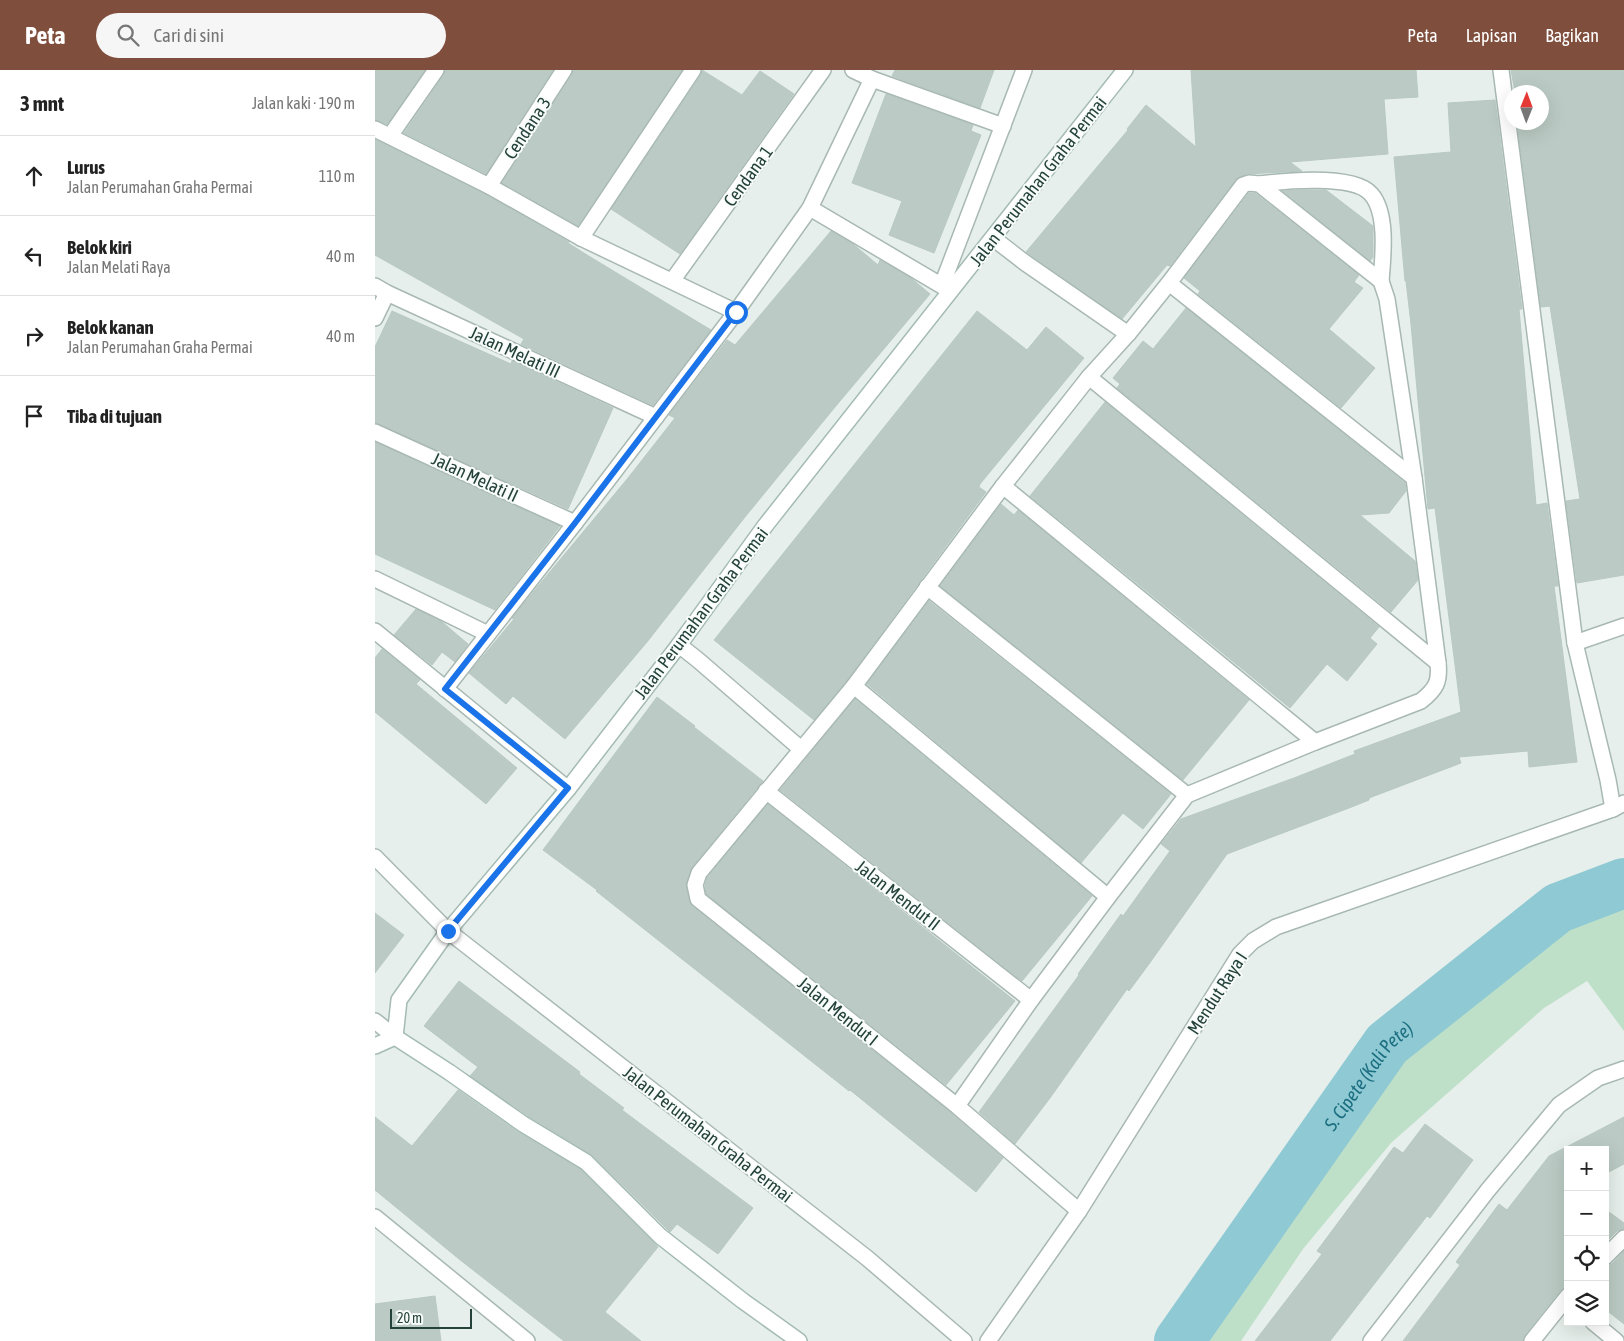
<!DOCTYPE html>
<html lang="id">
<meta charset="utf-8">
<style>
:root{--surface:#fff;--page:#f6f6f6;--text:#222;--muted:#767676;--line:#e0e0e0;--accent:#804e3d}
body{margin:0;font-family:"Asap Condensed",sans-serif;background:var(--page);color:var(--text)}
.controls{position:absolute;right:15px;bottom:15px;display:grid;overflow:hidden;border-radius:0px;box-shadow:0 5px 20px #0002}
.controls button{width:45px;height:45px;display:grid;place-items:center;padding:0;border:0;border-bottom:1px solid var(--line);background:var(--surface);color:var(--text);font:25px sans-serif}
.compass{position:absolute;left:1129px;top:15px;width:45px;height:45px;border-radius:50%;background:var(--surface);box-shadow:0 5px 20px #0002;rotate:1deg}
.scale{position:absolute;left:15px;bottom:12px;width:82px;box-sizing:border-box;padding-left:5px;border:2px solid #24423a;border-top:0;font-size:14px;line-height:18px;white-space:nowrap;color:#24423a;-webkit-text-stroke:4px #f7fbf9;paint-order:stroke}
.stop{position:absolute;width:15px;height:15px;margin:-11px;border:4px solid #1a73e8;border-radius:50%;background:#fff}
.stop.end{background:#1a73e8;border-color:#fff;box-shadow:0 1px 5px #0008}
.list{margin:0;padding:0;list-style:none}
h2{display:flex;justify-content:space-between;align-items:center;height:65px;margin:0;padding:0 20px;font-size:21px}
h2 small{font-size:16px;font-weight:400;color:var(--muted)}
.list li{display:grid;grid-template-columns:32px 1fr auto;gap:15px;align-items:center;box-sizing:border-box;height:80px;padding:0 20px;border-top:1px solid var(--line)}
.list b{display:block;font-size:19px;white-space:nowrap}
.list p{margin:0;font-size:16px;white-space:nowrap;color:var(--muted)}
.list em{font-size:16px;font-style:normal;color:var(--muted)}
.icon{flex:none;width:28px;height:28px;fill:none;stroke:currentColor;stroke-width:2;stroke-linecap:round;stroke-linejoin:round}
.map{position:relative;flex:none;width:1249px;height:1271px;overflow:hidden}
header{display:flex;align-items:center;gap:30px;box-sizing:border-box;height:70px;padding:0 25px;background:var(--accent);color:#fff}
header strong{font-size:24px}
nav{display:flex;gap:28px;margin-inline-start:auto;font-size:18px}
.search{width:350px;height:45px;background:var(--page);display:flex;align-items:center;gap:12px;box-sizing:border-box;padding:0 18px;border-radius:28px;color:var(--muted);font-size:19px}
main{display:flex}
aside{flex:1;background:var(--surface)}
.map>svg:first-child{display:block}
.green{fill:#bfe0c8}
.lines{fill:none;stroke-linecap:round;stroke-linejoin:round}
.river{stroke:#8ec9d4;stroke-width:50}
.building{fill:#bbcac4;stroke:#b8c9c2}
.street-casing{stroke:#a8b8b2;stroke-width:18}
.secondary-casing{stroke:#a4bbb3;stroke-width:18}
.street{stroke:#fff;stroke-width:15}
.secondary{stroke:#fff;stroke-width:15}
.route{stroke:#1a73e8;stroke-width:6}
.labels{text-anchor:middle;dominant-baseline:central;stroke-width:4;stroke-linejoin:round;paint-order:stroke}
.street-label{font-size:18px;fill:#24423a;stroke:#f7fbf9}
.water-label{font-size:19px;font-style:italic;fill:#1c6f80;stroke:#f7fbf9}
</style>
<header>
<strong>Peta</strong>
<div class="search"><svg class="icon" aria-label="search" viewBox="0 0 24 24"><circle cx="10" cy="10" r="6"/><path d="M15 15l6 6"/></svg>Cari di sini</div>
<nav><a>Peta</a><a>Lapisan</a><a>Bagikan</a></nav>
</header>
<main>
<aside>
<h2>3 mnt<small>Jalan kaki · 190 m</small></h2>
<ul class="list">
<li><svg class="icon" aria-label="ahead" viewBox="0 0 24 24"><path d="M12 20V5M6 11l6-6 6 6"/></svg><div><b>Lurus</b><p>Jalan Perumahan Graha Permai</p></div><em>110 m</em></li>
<li><svg class="icon" aria-label="left" viewBox="0 0 24 24"><path d="M17 20v-9H6M10 6l-5 5 5 5"/></svg><div><b>Belok kiri</b><p>Jalan Melati Raya</p></div><em>40 m</em></li>
<li><svg class="icon" aria-label="right" viewBox="0 0 24 24"><path d="M7 20v-9h11M14 6l5 5-5 5"/></svg><div><b>Belok kanan</b><p>Jalan Perumahan Graha Permai</p></div><em>40 m</em></li>
<li><svg class="icon" aria-label="arrive" viewBox="0 0 24 24"><path d="M6 21V4h12l-3 4 3 4H6"/></svg><div><b>Tiba di tujuan</b></div></li>
</ul>
</aside>
<div class="map">
<svg width="1249" height="1271" viewBox="0 0 1249 1271">
<rect width="100%" height="100%" fill="#e6efeb"/>
<polygon class="green" points="1249,813 1249,961 1212,911 1169,938 1016,1073 928,1179 866,1271 809,1271 1012,974 1183,838"/>
<g class="lines">
<path class="river" id="s1" d="M804,1271L1012,974L1183,838L1249,813"/>
</g>
<g class="building">
<polygon points="0,0 50,0 12,54 0,50"/>
<polygon points="70,0 178,0 111,104 29,63 69,5"/>
<polygon points="198,0 307,0 203,156 127,113 197,5"/>
<polygon points="327,0 367,25 385,1 419,24 305,184 236,139 326,5"/>
<polygon points="520,0 619,0 605,38 517,6"/>
<polygon points="816,0 1041,0 1043,27 1009,29 1013,84 915,92 927,101 871,104 861,109 795,196 792,195 747,249 651,182 753,60 752,59 771,35 821,77"/>
<polygon points="1136,0 1249,0 1249,505 1202,513 1191,431 1205,429 1175,236 1166,237 1142,52 1166,52 1166,22 1140,22"/>
<polygon points="511,24 598,55 596,61 606,65 559,183 514,165 527,131 477,113"/>
<polygon points="1120,30 1147,239 1144,239 1161,435 1172,433 1183,516 1179,516 1202,692 1154,697 1153,681 1084,687 1086,693 994,728 994,730 974,738 852,784 774,894 754,921 752,919 675,1028 640,1074 604,1042 704,905 703,904 746,844 748,846 795,781 786,774 806,749 919,708 980,684 979,681 1086,642 1060,438 1053,439 1036,254 1031,211 1030,211 1019,87 1076,82 1073,33"/>
<polygon points="0,69 110,124 194,172 193,173 212,185 336,260 278,335 146,274 149,269 0,185"/>
<polygon points="926,120 951,120 998,156 998,187 995,191 908,121"/>
<polygon points="874,123 880,123 984,205 979,212 988,218 954,259 1000,298 966,338 823,224 825,221 809,208"/>
<polygon points="456,161 478,174 503,195 505,190 536,208 555,224 460,337 370,447 272,572 190,669 138,626 131,634 94,603 139,549 137,548 159,521 253,408 300,348 294,345 352,270 360,275"/>
<polygon points="811,238 1030,413 1031,421 1014,443 985,445 1040,491 1043,510 1016,542 742,318 745,314 738,308 768,271 778,279"/>
<polygon points="17,241 136,294 137,291 238,338 193,439 0,353 0,277"/>
<polygon points="602,241 652,280 671,257 709,288 605,414 604,417 611,422 472,610 439,650 339,570"/>
<polygon points="730,332 1004,557 995,568 1002,574 972,611 952,594 915,638 655,426"/>
<polygon points="0,372 185,456 120,540 0,484"/>
<polygon points="626,434 639,445 643,440 874,630 808,710 565,516"/>
<polygon points="554,531 796,724 768,759 748,743 706,793 492,614"/>
<polygon points="41,539 66,551 93,574 80,592 67,582 57,595 19,565"/>
<polygon points="7,579 45,610 41,614 142,698 111,734 0,642 0,588"/>
<polygon points="282,627 320,656 319,657 388,711 317,797 311,816 314,831 317,836 576,1043 628,1088 601,1122 475,1020 474,1021 221,821 222,820 168,780"/>
<polygon points="480,629 717,826 647,911 405,720"/>
<polygon points="393,734 640,931 571,1015 331,824 330,816 332,808"/>
<polygon points="0,843 29,865 0,903"/>
<polygon points="84,911 205,1002 204,1004 249,1038 247,1040 378,1138 343,1184 302,1154 295,1162 217,1085 153,1046 95,1006 103,997 49,956"/>
<polygon points="83,1020 143,1062 205,1099 283,1177 230,1242 266,1271 189,1271 84,1189 0,1120 0,1047 37,1076"/>
<polygon points="1249,1047 1249,1094 1230,1104 1230,1080 1193,1080 1193,1217 1186,1220 1150,1265 1148,1271 1028,1271 1085,1195 1081,1192 1124,1134 1132,1140 1174,1086"/>
<polygon points="1050,1054 1098,1090 1055,1148 1052,1146 955,1271 880,1271 947,1184 942,1181 1019,1077 1028,1083"/>
<polygon points="1230,1139 1249,1153 1249,1159 1242,1161 1230,1173"/>
<polygon points="1249,1181 1249,1254 1230,1239 1230,1196 1237,1194"/>
<polygon points="60,1226 66,1271 0,1271 0,1234"/>
</g>
<g class="lines">
<defs>
<g id="street">
<polyline points="478,0 497,9 628,56"/>
<polyline points="1126,0 1200,573 1233,710 1238,739"/>
<polyline points="0,59 114,116 206,168 361,242"/>
<polyline points="15,66 61,0"/>
<path d="M884,114C909,111 979,104 996,124C1013,143 1008,187 1006,211"/>
<polyline points="114,116 189,0"/>
<polyline points="435,138 574,220"/>
<polyline points="206,168 318,0"/>
<polyline points="618,168 649,192 753,264"/>
<polyline points="297,211 448,0"/>
<polyline points="794,213 1039,408"/>
<polyline points="567,215 649,0"/>
<polyline points="0,216 12,223 281,347"/>
<polyline points="0,248 12,223"/>
<polyline points="714,307 1063,593"/>
<polyline points="0,362 200,453"/>
<polyline points="628,416 940,672"/>
<polyline points="0,509 113,564"/>
<polyline points="552,517 812,725"/>
<polyline points="0,561 193,719"/>
<polyline points="1200,573 1249,556"/>
<polyline points="304,575 323,590 426,679"/>
<polyline points="479,616 733,827"/>
<polyline points="70,619 200,453 361,242 435,138 497,9"/>
<polyline points="391,721 656,930"/>
<polyline points="0,787 73,861 492,1188 589,1271"/>
<polyline points="0,951 20,967"/>
<path d="M582,1036L656,930L733,827L812,725L940,672L1046,631C1061,619 1065,612 1063,593L1039,408L1012,229L1006,211L884,114L874,113L868,115L794,213L753,264L714,307L628,416L479,616L324,803L320,815L323,829L582,1036L704,1141"/>
<polyline points="0,1147 152,1271"/>
<polyline points="1230,1187 1249,1168"/>
<polyline points="1218,1252 1241,1271"/>
<polyline points="613,1271 704,1141 865,884 878,871 901,857 1238,739 1249,733"/>
<polyline points="996,1271 1113,1120 1184,1035 1223,1008 1249,999"/>
<polyline points="1157,1271 1193,1226"/>
</g>
<g id="secondary">
<polyline points="20,967 24,930 73,861 193,719 304,575 390,456 750,0"/>
<polyline points="0,976 20,967 74,1002 148,1054 211,1092 285,1166 368,1231 424,1271"/>
</g>
</defs>
<use href="#street" class="street-casing"/>
<use href="#secondary" class="secondary-casing"/>
<use href="#street" class="street"/>
<use href="#secondary" class="secondary"/>
</g>
<g class="lines">
<polyline class="route" points="73,861 193,718 70,619 200,453 361,242"/>
</g>
<g class="labels">
<g class="street-label">
<text transform="translate(152 58) rotate(-57)">Cendana 3</text>
<text transform="translate(373 106) rotate(-54)">Cendana 1</text>
<text transform="translate(663 111) rotate(-52)">Jalan Perumahan Graha Permai</text>
<text transform="translate(140 282) rotate(25)">Jalan Melati III</text>
<text transform="translate(100 407) rotate(25)">Jalan Melati II</text>
<text transform="translate(326 543) rotate(-53)">Jalan Perumahan Graha Permai</text>
<text transform="translate(523 825) rotate(38)">Jalan Mendut II</text>
<text transform="translate(842 923) rotate(-57)">Mendut Raya I</text>
<text transform="translate(463 941) rotate(39)">Jalan Mendut I</text>
<text transform="translate(333 1064) rotate(38)">Jalan Perumahan Graha Permai</text>
</g>
<g class="water-label">
<text stroke="none"><textPath href="#s1" startOffset="326">S. Cipete (Kali Pete)</textPath></text>
</g>
</g>
</svg>
<div class="controls">
<button>+</button>
<button>−</button>
<button><svg class="icon" aria-label="locate" viewBox="0 0 24 24"><circle cx="12" cy="12" r="6"/><path d="M12 2v4M12 18v4M2 12h4M18 12h4"/></svg></button>
<button><svg class="icon" aria-label="layers" viewBox="0 0 24 24"><path d="M12 4l9 5-9 5-9-5zM3 14l9 5 9-5"/></svg></button>
</div>
<svg class="compass" viewBox="-18 -18 36 36"><path d="M0-13l5 13h-10z" fill="#e53935"/><path d="M0 13l5-13h-10z" fill="#767676"/></svg>
<div class="scale">20 m</div>
<div class="stop" style="left:361px;top:242px"></div>
<div class="stop end" style="left:73px;top:861px"></div>
</div>
</main>
